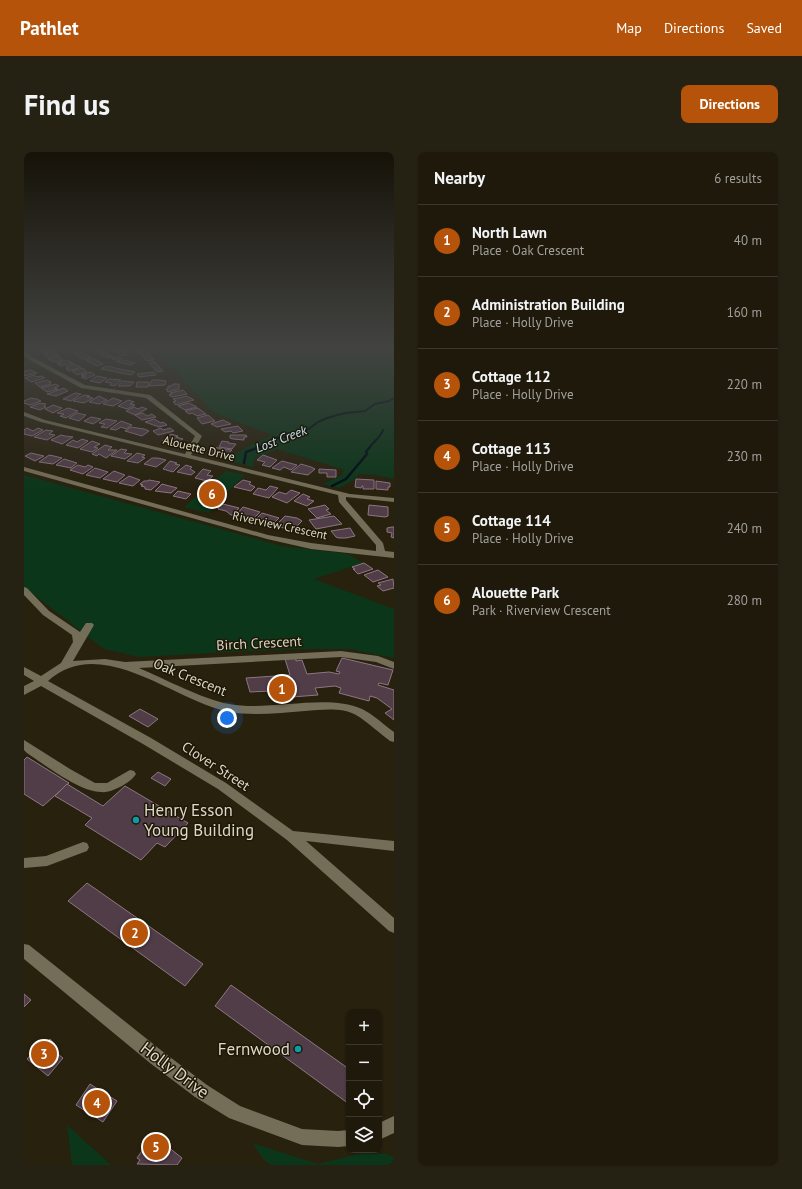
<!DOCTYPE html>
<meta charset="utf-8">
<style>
:root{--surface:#1e190a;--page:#262213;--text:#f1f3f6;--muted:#a1a09c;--line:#3c382b;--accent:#b45309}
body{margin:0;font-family:"PT Sans",sans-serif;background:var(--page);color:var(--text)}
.controls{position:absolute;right:12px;bottom:12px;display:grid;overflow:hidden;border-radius:8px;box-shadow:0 1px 3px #0004}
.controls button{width:36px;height:36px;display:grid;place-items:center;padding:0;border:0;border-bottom:1px solid var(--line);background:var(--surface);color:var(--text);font:20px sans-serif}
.you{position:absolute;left:203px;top:566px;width:14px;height:14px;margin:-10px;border:3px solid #fff;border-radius:50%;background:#1a73e8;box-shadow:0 0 0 6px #1a73e833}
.badge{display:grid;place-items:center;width:26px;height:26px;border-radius:50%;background:var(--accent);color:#fff;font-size:13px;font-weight:700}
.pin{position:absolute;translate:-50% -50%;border:2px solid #fff;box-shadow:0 1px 4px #0006}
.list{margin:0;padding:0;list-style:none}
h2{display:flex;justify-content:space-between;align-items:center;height:52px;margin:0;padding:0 16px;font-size:17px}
h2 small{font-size:13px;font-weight:400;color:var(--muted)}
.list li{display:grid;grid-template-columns:26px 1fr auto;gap:12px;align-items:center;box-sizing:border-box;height:72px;padding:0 16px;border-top:1px solid var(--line)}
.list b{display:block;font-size:15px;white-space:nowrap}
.list p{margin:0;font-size:13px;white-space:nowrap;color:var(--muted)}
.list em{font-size:13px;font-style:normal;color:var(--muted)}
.icon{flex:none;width:22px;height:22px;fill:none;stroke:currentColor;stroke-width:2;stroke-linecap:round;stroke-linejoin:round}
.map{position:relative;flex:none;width:370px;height:1013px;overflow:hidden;border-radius:8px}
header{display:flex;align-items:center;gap:24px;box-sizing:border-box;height:56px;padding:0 20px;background:var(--accent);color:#fff}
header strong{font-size:19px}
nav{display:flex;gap:22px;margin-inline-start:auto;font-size:14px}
.intro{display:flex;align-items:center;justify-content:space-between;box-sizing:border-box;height:96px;padding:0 24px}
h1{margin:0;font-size:28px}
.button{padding:10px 18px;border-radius:8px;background:var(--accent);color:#fff;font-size:14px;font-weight:700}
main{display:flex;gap:24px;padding:0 24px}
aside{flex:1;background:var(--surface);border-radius:8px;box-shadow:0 1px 3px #0004}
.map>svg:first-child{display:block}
.green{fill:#0c361a}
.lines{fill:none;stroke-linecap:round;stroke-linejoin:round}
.stream-far1{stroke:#000e18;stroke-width:2}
.stream{stroke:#000e18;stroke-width:2.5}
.building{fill:#513d48;stroke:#8d7682}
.minor{fill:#746d57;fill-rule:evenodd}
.culture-dot{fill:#0f9aa8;stroke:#1e1805;stroke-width:1.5}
.labels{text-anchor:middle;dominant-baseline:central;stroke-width:3;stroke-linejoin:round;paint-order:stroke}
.far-street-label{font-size:12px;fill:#dcd8cc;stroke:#1e1805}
.far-water-label{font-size:13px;font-style:italic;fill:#c1e5f9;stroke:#1e1805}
.street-label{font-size:14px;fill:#dcd8cc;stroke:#1e1805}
.near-poi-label{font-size:17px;fill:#dcd8cc;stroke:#1e1805;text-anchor:start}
.near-street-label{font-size:17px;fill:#dcd8cc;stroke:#1e1805}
</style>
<header>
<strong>Pathlet</strong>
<nav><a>Map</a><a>Directions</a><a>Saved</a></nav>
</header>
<div class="intro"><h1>Find us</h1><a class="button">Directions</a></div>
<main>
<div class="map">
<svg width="370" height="1013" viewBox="0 0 370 1013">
<rect width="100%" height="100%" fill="#28210e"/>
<g class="green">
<polygon points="130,197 370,197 370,327 353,323 335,322 330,328 315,336 298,332 317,324 321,318 253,297 231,306 229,315 201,308 228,292 249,283 190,261"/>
<polygon points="202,319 221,323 195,348 185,361 160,355"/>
<polygon points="0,323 258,394 324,402 339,411 290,427 370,457 370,506 325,497 267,497 115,505 80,497 0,435"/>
<polygon points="43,973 87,1013 48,1013"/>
<polygon points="228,991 294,1012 338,1001 363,1002 370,1005 370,1013 247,1013 240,1008"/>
</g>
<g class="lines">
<g class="stream-far1">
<polyline points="233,296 247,291 252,286 279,281 294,270 303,266 321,261 341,259 351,252 365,249 370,246"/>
<path d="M345,296C350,289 356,286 359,278"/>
</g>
<g class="stream">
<polyline points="220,311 222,300 236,295"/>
<polyline points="308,334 322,327 343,302 342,300 346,295"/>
</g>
</g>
<g class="building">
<polygon points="14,197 31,197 33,198 20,201"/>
<polygon points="90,197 98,197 103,203 96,204"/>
<polygon points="112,197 120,197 130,208 123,209"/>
<polygon points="55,199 66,205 60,207 49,201"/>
<polygon points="79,199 90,205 84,206 73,200"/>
<polygon points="30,200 35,203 25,205 20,203"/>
<polygon points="35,204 39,208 30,210 24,207"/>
<polygon points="91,205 99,207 98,208 111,211 107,213 93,210 96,209 88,207"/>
<polygon points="68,206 79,212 73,214 62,208"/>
<polygon points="43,208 49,211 37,214 34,212 37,212 33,211"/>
<polygon points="131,210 139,219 133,220 125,211"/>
<polygon points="50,212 57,215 45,219 42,217 44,216 42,215"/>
<polygon points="82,214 111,220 107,223 77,217"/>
<polygon points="59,216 63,220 53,223 48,219"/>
<polygon points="7,218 13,221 0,224 0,219"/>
<polygon points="67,220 71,223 61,227 57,225 62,224 57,223"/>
<polygon points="130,220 132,223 115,225 113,222"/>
<polygon points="10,223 13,225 18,224 21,226 7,230 1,226"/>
<polygon points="73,224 83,226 76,231 66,229"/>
<polygon points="85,227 97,228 91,234 86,233 87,231 81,230"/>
<polygon points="23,228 27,230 25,230 27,232 16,235 11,231"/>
<polygon points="128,228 135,228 142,229 141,233 125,234"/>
<polygon points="98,229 110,230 106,234 94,234"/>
<polygon points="113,230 125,230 124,235 112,235"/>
<polygon points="32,232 35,234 30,236 34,237 23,240 17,236"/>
<polygon points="149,232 155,232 155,237 144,240 142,237 144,237 144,234 148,234"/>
<polygon points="40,236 44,239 32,244 23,242"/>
<polygon points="159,238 163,242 148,245 145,243 148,242 146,241"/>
<polygon points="51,241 57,242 47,249 39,247"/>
<polygon points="60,243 66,244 63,245 69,246 60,251 49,249"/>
<polygon points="75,244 83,248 75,252 65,250"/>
<polygon points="163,244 170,248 152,253 149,250 152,249 149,247"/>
<polygon points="7,246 13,247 17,249 6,253 0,251 0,249"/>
<polygon points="89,246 98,249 89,254 79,252"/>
<polygon points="104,248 110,250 106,252 111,253 103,257 94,254"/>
<polygon points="16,251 22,252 20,254 22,255 16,258 6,255"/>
<polygon points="165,251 173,255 161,258 154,254"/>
<polygon points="29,253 38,256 29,261 21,257"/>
<polygon points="110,255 114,257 118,255 123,257 111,263 102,259"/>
<polygon points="44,256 54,259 42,266 36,264 40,262 33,261"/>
<polygon points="174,256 182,262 173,264 168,261 165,262 161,259"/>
<polygon points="53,261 62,263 55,269 45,266"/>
<polygon points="119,261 123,264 128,262 132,265 118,268 111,263"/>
<polygon points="184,263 191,269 178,272 173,266"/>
<polygon points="67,265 77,267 69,272 60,269"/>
<polygon points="82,267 93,269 83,276 77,275 81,272 75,271"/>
<polygon points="130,267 137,271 139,270 143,273 135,275 121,270"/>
<polygon points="199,268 207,272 193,275 187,272"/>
<polygon points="97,269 108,273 102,277 97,275 92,278 86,277"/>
<polygon points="214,274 219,279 209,281 207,279 201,280 197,277"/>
<polygon points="107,275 120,277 125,279 118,284 101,279"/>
<polygon points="3,276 9,279 14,276 19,278 8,284 0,282 0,278"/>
<polygon points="137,276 139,278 146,276 150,279 134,283 129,279"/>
<polygon points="22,278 29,279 25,282 31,283 23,288 10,285"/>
<polygon points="147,282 154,284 152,285 159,287 153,291 138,289"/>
<polygon points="37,283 41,284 49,285 38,292 27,288"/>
<polygon points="206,283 222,283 223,285 220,285 220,288 209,287 206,286"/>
<polygon points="58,287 64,289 54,296 42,293 49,288 53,290"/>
<polygon points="68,289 76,292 70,295 74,296 68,300 56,297"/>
<polygon points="198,289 205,290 204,291 212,292 208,297 195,295"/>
<polygon points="81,293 88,295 84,298 93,298 82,306 75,302 73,304 68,302"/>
<polygon points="188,295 208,298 201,304 195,303 185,301"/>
<polygon points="97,297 103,298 100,301 108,302 101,307 87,304"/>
<polygon points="7,301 20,304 11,309 1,304"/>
<polygon points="113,301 121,303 118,305 121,306 114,311 103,309"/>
<polygon points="25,303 30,304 38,306 29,312 15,310"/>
<polygon points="239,303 253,308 246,315 238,313 241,310 233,308"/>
<polygon points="128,306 134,306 142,308 132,315 120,312"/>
<polygon points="40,307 53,311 47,316 32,313"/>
<polygon points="146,309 153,311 151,312 156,313 149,320 139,317"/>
<polygon points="258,309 273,313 267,318 260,315 256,318 248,316"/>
<polygon points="277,312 287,315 291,317 284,323 267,320"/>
<polygon points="54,313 61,315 64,313 69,315 59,322 46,318"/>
<polygon points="162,313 168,315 166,317 171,320 167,323 153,320"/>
<polygon points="71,316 84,320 76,326 62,323"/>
<polygon points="179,317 187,319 183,323 189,324 183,329 171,326"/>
<polygon points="295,317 312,318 312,325 303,325 303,321 295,321"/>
<polygon points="90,319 101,323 93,330 79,327"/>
<polygon points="105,324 116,328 109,334 95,331"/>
<polygon points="332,327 350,328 350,337 339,337 339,334 338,334 337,336 331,335"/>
<polygon points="125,328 136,330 127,338 121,337 121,335 117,334 119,333 116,332 120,329 123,329"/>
<polygon points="219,328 227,330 225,332 231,335 227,339 210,335"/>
<polygon points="352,329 366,331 366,335 364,335 364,338 352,337"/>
<polygon points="138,332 153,336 147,341 131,339"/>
<polygon points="246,334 254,336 245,346 229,342 234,336 242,338"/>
<polygon points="267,338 276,341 263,351 248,345 255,340 262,342"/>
<polygon points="154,339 167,342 162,347 149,344"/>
<polygon points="279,342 286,345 283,347 290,349 283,354 270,349"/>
<polygon points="196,352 199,352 215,356 209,363 207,363 202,359 194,357"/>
<polygon points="301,353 305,357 302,358 307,362 293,366 284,357"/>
<polygon points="345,353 364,355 364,364 361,365 344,363"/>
<polygon points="219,355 236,360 230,366 212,363"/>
<polygon points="238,361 255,366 248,373 240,371 242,368 233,366"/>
<polygon points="261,364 273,366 278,369 272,375 264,372 260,376 251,374"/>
<polygon points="310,364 318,372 292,377 285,368"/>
<polygon points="368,375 370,375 370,386 367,385 368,381 363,380 363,376"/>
<polygon points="326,376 331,384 322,386 315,386 312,385 307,379"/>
<polygon points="340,411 349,417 334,422 329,417 331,417 328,415"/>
<polygon points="354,418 364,425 349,430 340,423"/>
<polygon points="369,427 370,436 359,439 353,434 357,433 354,431"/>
<polygon points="272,506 272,509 278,508 283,522 305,520 315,522 316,520 312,519 318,506 369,518 364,533 355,531 354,533 370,538 370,568 361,561 368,557 353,546 346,544 345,549 315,541 317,536 311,534 291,536 294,543 268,545 266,538 226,540 222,526 266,523 261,507"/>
<polygon points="116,557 134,567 124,575 105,564"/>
<polygon points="3,605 45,631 19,654 0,642 0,608"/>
<polygon points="134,620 147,627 141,634 127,626"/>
<polygon points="43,632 79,654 101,634 164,671 141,695 133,691 117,708 61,673 68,666 31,644"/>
<polygon points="63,731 179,812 161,834 44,749"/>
<polygon points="207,833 325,917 325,952 191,854"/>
<polygon points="0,842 7,848 0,855"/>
<polygon points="26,887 31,892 27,897 39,906 24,924 3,907 18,890 21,893"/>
<polygon points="66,932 93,949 79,970 52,953"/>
<polygon points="129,983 158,1006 153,1013 113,1012 116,1008 113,1006"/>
</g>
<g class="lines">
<g class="minor">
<polygon points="0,198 8,205 61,233 126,243 178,284 167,303 326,342 370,346 370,350 322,345 322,348 359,391 361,399 370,400 370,406 287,397 243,387 0,319 0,315 244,383 287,391 352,399 352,393 315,350 314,343 17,270 0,264 0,260 21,268 161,302 171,284 122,246 57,236 4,207 0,203"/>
<path d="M0,435L3,436L25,459L56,480L62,471H68L70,473L49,509L81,507L101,510L317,499L354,504L370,510V517L352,510L317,505L115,516C141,527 178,547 205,552C247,560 301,541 338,557C349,562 360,573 370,580V590L366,589C355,581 344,570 332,563C317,555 298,558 281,559C256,561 230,564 205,560C150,549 77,481 24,529L127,586L202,631L269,679L370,689V699L282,689L370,766V781L365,779L263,688L194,637L119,592L17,534L0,543V534L10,529L0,523V515L17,524L37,511L49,490L48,483L19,463L0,443Z"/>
<path d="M0,588L46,617L71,631H83L106,618L110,619L112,622C109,627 103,631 98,634C92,637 84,641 77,640C56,640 21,613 3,601L0,598Z"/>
<polygon points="59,690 63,691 65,695 63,699 23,714 0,716 0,706 22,704"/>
<polygon points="0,792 5,793 138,899 183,933 216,954 278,977 314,979 325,978 325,994 314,995 278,993 205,966 171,945 126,911 0,807"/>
<polygon points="370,964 370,981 355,988 355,971"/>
</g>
</g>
<linearGradient id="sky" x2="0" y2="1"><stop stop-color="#161208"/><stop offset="0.58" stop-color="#424341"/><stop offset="1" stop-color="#424341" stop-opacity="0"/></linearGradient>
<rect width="370" height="338" fill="url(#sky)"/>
<g class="culture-dot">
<circle cx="112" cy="668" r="4"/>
<circle cx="274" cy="897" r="4"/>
</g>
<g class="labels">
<g class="far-street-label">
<text transform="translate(175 296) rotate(14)">Alouette Drive</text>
<text transform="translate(256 373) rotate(12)">Riverview Crescent</text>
</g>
<g class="far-water-label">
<text transform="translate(257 287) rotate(-21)">Lost Creek</text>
</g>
<g class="street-label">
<text transform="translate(235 491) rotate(-3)">Birch Crescent</text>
<text transform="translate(166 525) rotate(22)">Oak Crescent</text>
<text transform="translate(192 614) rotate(33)">Clover Street</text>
</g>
<g class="near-poi-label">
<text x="120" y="658">Henry Esson<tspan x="120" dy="20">Young Building</tspan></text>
<text x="266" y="897" text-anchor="end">Fernwood</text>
</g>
<g class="near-street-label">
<text transform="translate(151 918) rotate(37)">Holly Drive</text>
</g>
</g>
</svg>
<div class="controls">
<button>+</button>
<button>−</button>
<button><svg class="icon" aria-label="locate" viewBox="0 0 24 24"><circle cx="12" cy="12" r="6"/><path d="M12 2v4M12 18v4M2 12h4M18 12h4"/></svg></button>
<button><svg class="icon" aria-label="layers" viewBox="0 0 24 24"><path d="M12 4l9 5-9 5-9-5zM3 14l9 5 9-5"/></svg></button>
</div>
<div class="you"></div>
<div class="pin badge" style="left:258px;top:537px">1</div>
<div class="pin badge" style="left:111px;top:781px">2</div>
<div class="pin badge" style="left:20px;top:902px">3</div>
<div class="pin badge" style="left:73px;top:951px">4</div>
<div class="pin badge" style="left:132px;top:995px">5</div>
<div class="pin badge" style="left:188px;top:342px">6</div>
</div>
<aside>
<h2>Nearby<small>6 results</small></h2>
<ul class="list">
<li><span class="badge">1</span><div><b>North Lawn</b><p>Place · Oak Crescent</p></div><em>40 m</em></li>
<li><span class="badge">2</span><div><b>Administration Building</b><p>Place · Holly Drive</p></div><em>160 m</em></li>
<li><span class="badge">3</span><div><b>Cottage 112</b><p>Place · Holly Drive</p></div><em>220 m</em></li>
<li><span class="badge">4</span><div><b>Cottage 113</b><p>Place · Holly Drive</p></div><em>230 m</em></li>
<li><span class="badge">5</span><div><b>Cottage 114</b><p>Place · Holly Drive</p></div><em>240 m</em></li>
<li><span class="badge">6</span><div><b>Alouette Park</b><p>Park · Riverview Crescent</p></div><em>280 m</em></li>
</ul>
</aside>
</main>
